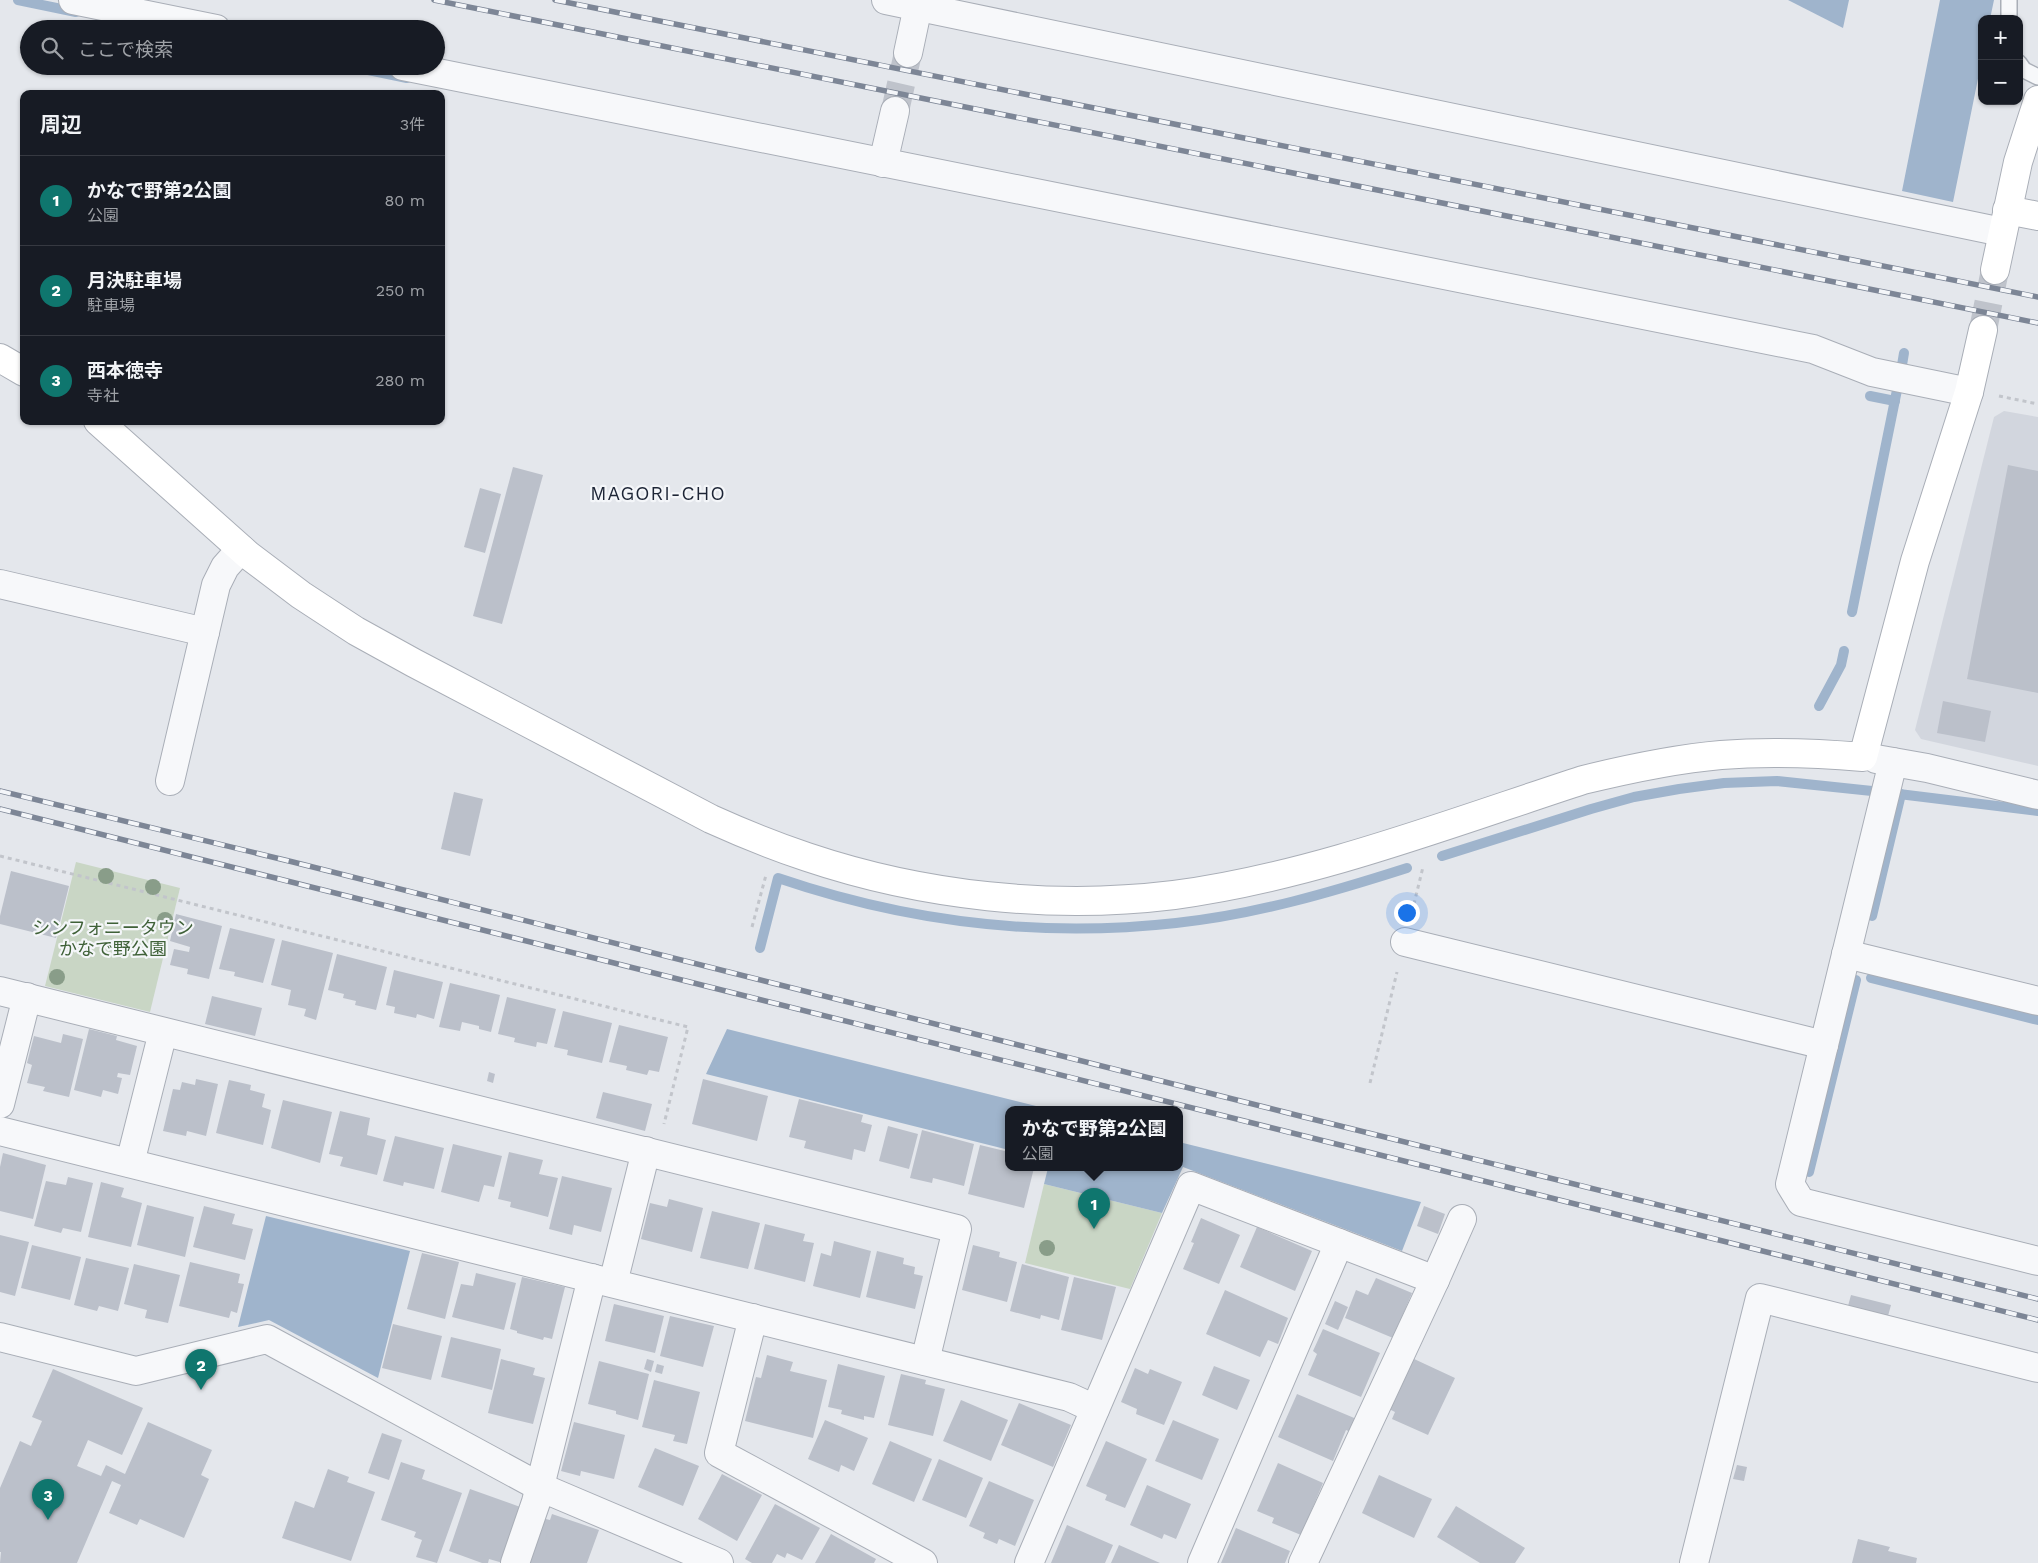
<!DOCTYPE html>
<html lang="ja">
<meta charset="utf-8">
<style>
:root{--surface:#171b24;--page:#20242c;--text:#f1f3f6;--muted:#9ea1a6;--line:#363941;--accent:#0f766e}
body{margin:0;font-family:"Work Sans","Noto Sans JP",sans-serif;background:var(--page);color:var(--text)}
.controls{position:absolute;right:15px;top:15px;display:grid;overflow:hidden;border-radius:10px;box-shadow:0 1px 4px #0004}
.controls button{width:45px;height:45px;display:grid;place-items:center;padding:0;border:0;border-bottom:1px solid var(--line);background:var(--surface);color:var(--text);font:25px sans-serif}
.you{position:absolute;left:1406px;top:912px;width:18px;height:18px;margin:-12px;border:4px solid #fff;border-radius:50%;background:#1a73e8;box-shadow:0 0 0 8px #1a73e833}
.badge{display:grid;place-items:center;width:32px;height:32px;border-radius:50%;background:var(--accent);color:#fff;font-size:16px;font-weight:700}
.pin{position:absolute;translate:-50% -41px;filter:drop-shadow(0 1px 2px #0008)}
.pin::after{content:'';position:absolute;top:26px;width:18px;height:15px;background:inherit;clip-path:polygon(0 0,100% 0,50% 100%)}
.popup{position:absolute;left:1005px;top:1106px;width:178px;height:65px;box-sizing:border-box;display:grid;place-content:center;border-radius:10px;background:var(--surface);filter:drop-shadow(0 1px 4px #0005);font-size:16px;white-space:nowrap;color:var(--muted)}
.popup b{font-size:19px;color:var(--text)}
.popup::after{content:'';position:absolute;left:50%;top:100%;margin-left:-10px;border:10px solid transparent;border-top-color:var(--surface)}
.list{margin:0;padding:0;list-style:none}
h2{display:flex;justify-content:space-between;align-items:center;height:65px;margin:0;padding:0 20px;font-size:21px}
h2 small{font-size:16px;font-weight:400;color:var(--muted)}
.list li{display:grid;grid-template-columns:32px 1fr auto;gap:15px;align-items:center;box-sizing:border-box;height:90px;padding:0 20px;border-top:1px solid var(--line)}
.list b{display:block;font-size:19px;white-space:nowrap}
.list p{margin:0;font-size:16px;white-space:nowrap;color:var(--muted)}
.list em{font-size:16px;font-style:normal;color:var(--muted)}
.icon{flex:none;width:28px;height:28px;fill:none;stroke:currentColor;stroke-width:2;stroke-linecap:round;stroke-linejoin:round}
.map{position:relative;flex:none;width:2038px;height:1563px;overflow:hidden}
.search{position:absolute;background:var(--surface);box-shadow:0 1px 4px #0004;left:20px;top:20px;width:425px;height:55px;display:flex;align-items:center;gap:12px;box-sizing:border-box;padding:0 18px;border-radius:28px;color:var(--muted);font-size:19px}
.panel{position:absolute;background:var(--surface);box-shadow:0 1px 4px #0004;left:20px;top:90px;width:425px;height:335px;border-radius:10px}
.map>svg:first-child{display:block}
.built{fill:#d2d6de}
.green{fill:#c9d6c5}
.water{fill:#9fb4cc}
.lines{fill:none;stroke-linecap:round;stroke-linejoin:round}
.stream{stroke:#9fb4cc;stroke-width:10}
.building{fill:#bbc0ca}
.street-tunnel{stroke:#bfc3cb;stroke-width:28;stroke-dasharray:28 14;stroke-linecap:butt}
.secondary-tunnel{stroke:#bfc3cb;stroke-width:28;stroke-dasharray:28 14;stroke-linecap:butt}
.lane-casing{stroke:#a9aeb7;stroke-width:18}
.street-casing{stroke:#a9aeb7;stroke-width:30}
.secondary-casing{stroke:#a9aeb7;stroke-width:30}
.path{stroke:#c2c5cb;stroke-width:3;stroke-dasharray:4 4;stroke-linecap:butt}
.lane{stroke:#f7f8fa;stroke-width:15}
.street{stroke:#f7f8fa;stroke-width:28}
.secondary{stroke:#fff;stroke-width:28}
.rail-casing{stroke:#7d8696;stroke-width:5.5}
.rail{stroke:#f4f6f9;stroke-width:4;stroke-dasharray:11;stroke-linecap:butt}
.tree{fill:#899d89}
.labels{text-anchor:middle;dominant-baseline:central;stroke-width:4.5;stroke-linejoin:round;paint-order:stroke}
.park-label{font-size:18px;fill:#3f6138;stroke:#f4f6f9}
.neighbourhood-label{font-size:19px;letter-spacing:1px;fill:#1d2536;stroke:#f4f6f9}
</style>
<div class="map">
<svg width="2038" height="1563" viewBox="0 0 2038 1563">
<rect width="100%" height="100%" fill="#e4e7ec"/>
<polygon class="built" points="2004,411 2038,417 2038,766 1921,739 1915,730 1994,417"/>
<g class="green">
<polygon points="76,862 180,888 150,1012 45,986"/>
<polygon points="1044,1184 1162,1213 1130,1289 1025,1263"/>
</g>
<g class="water">
<polygon points="1788,0 1849,0 1843,28"/>
<polygon points="1940,0 1994,0 1990,19 1982,19 1982,59 1953,202 1902,191"/>
<polygon points="727,1029 1052,1110 1009,1110 1009,1150 706,1074"/>
<polygon points="1179,1142 1421,1202 1402,1251 1183,1167 1162,1213 1044,1184 1048,1168 1179,1168"/>
<polygon points="266,1216 410,1251 378,1378 269,1320 238,1327"/>
</g>
<g class="lines">
<g class="stream">
<polyline points="18,0 76,12"/>
<polyline points="349,66 407,78"/>
<polyline points="1902,365 1904,353"/>
<polyline points="1870,396 1895,401"/>
<polyline points="1852,612 1897,390"/>
<polyline points="1819,706 1841,665 1844,651"/>
<polyline points="1899,794 2038,811"/>
<polyline points="1442,856 1591,809 1634,797 1679,789 1724,783 1777,781 1872,791"/>
<polyline points="1872,916 1901,794"/>
<path d="M760,948L778,878C907,922 1041,938 1176,923C1254,915 1332,892 1407,868"/>
<polyline points="1871,978 2038,1020"/>
<polyline points="1809,1172 1856,980"/>
</g>
</g>
<g class="building">
<polygon points="2008,465 2038,471 2038,693 1967,679"/>
<polygon points="513,467 543,475 502,624 473,616"/>
<polygon points="480,488 501,494 485,553 464,547"/>
<polygon points="1943,701 1991,711 1985,742 1937,733"/>
<polygon points="454,792 483,799 470,856 441,849"/>
<polygon points="11,871 69,886 56,938 0,924 0,916"/>
<polygon points="176,914 222,926 209,979 187,974 188,969 170,965 174,949 189,952 190,947 170,941"/>
<polygon points="230,928 275,939 263,983 234,976 235,972 219,969"/>
<polygon points="282,940 333,953 316,1020 304,1016 306,1009 288,1005 291,990 271,985"/>
<polygon points="337,954 387,967 376,1010 355,1005 356,1001 343,998 344,994 328,990"/>
<polygon points="394,970 443,982 434,1019 417,1014 416,1018 394,1013 395,1007 386,1005"/>
<polygon points="450,983 500,995 491,1032 479,1029 479,1026 462,1022 460,1031 439,1027"/>
<polygon points="212,996 262,1008 255,1036 205,1024"/>
<polygon points="507,997 556,1009 547,1044 537,1042 536,1047 514,1042 515,1038 498,1034"/>
<polygon points="563,1011 612,1023 602,1063 567,1055 568,1050 554,1047"/>
<polygon points="619,1025 668,1037 659,1072 649,1070 647,1075 626,1070 627,1066 609,1062"/>
<polygon points="89,1029 117,1036 116,1040 137,1046 130,1075 118,1073 117,1077 122,1078 118,1094 103,1090 101,1097 74,1090"/>
<polygon points="63,1034 83,1039 69,1097 43,1091 45,1087 27,1083 32,1065 27,1063 34,1036 61,1043"/>
<polygon points="489,1072 495,1074 493,1083 487,1081"/>
<polygon points="196,1079 218,1084 206,1136 187,1131 186,1136 163,1131 173,1089 180,1090 182,1082 195,1085"/>
<polygon points="703,1079 768,1096 757,1141 692,1124"/>
<polygon points="229,1080 251,1085 250,1090 265,1094 262,1107 271,1110 263,1145 216,1133"/>
<polygon points="603,1092 652,1104 645,1131 596,1118"/>
<polygon points="799,1099 863,1115 861,1122 872,1125 865,1152 854,1149 852,1160 804,1148 806,1141 789,1137"/>
<polygon points="283,1100 332,1112 320,1163 271,1148"/>
<polygon points="340,1111 370,1118 367,1135 386,1140 377,1175 340,1166 343,1157 329,1154"/>
<polygon points="888,1126 918,1134 909,1169 879,1161"/>
<polygon points="922,1130 974,1144 964,1186 933,1178 932,1183 910,1178"/>
<polygon points="395,1136 444,1148 434,1189 404,1182 403,1186 383,1181"/>
<polygon points="453,1144 502,1156 494,1187 484,1185 479,1202 441,1192"/>
<polygon points="980,1145 1009,1152 1009,1168 1034,1168 1024,1208 968,1194"/>
<polygon points="509,1152 543,1160 539,1174 558,1178 548,1217 510,1207 511,1202 498,1199"/>
<polygon points="3,1153 46,1165 33,1219 0,1211 0,1167"/>
<polygon points="562,1176 612,1188 601,1232 574,1225 572,1235 549,1229"/>
<polygon points="68,1177 93,1183 81,1232 63,1228 61,1233 34,1226 46,1181 66,1185"/>
<polygon points="101,1182 124,1188 121,1197 142,1203 131,1247 88,1237"/>
<polygon points="669,1199 703,1208 692,1252 641,1239 650,1203 667,1207"/>
<polygon points="147,1205 194,1217 185,1257 137,1245"/>
<polygon points="204,1206 235,1214 232,1224 253,1229 245,1260 193,1247"/>
<polygon points="1424,1206 1445,1214 1438,1234 1417,1226"/>
<polygon points="712,1211 760,1223 748,1269 700,1258"/>
<polygon points="1201,1218 1240,1235 1219,1284 1183,1269 1194,1243 1191,1242"/>
<polygon points="765,1224 805,1234 803,1241 814,1243 805,1282 754,1269"/>
<polygon points="1257,1227 1312,1251 1295,1291 1240,1267"/>
<polygon points="0,1235 29,1242 15,1296 0,1292"/>
<polygon points="834,1241 871,1251 860,1298 813,1286 821,1253 831,1256"/>
<polygon points="32,1245 81,1257 70,1300 21,1288"/>
<polygon points="973,1245 1000,1252 999,1257 1017,1262 1007,1302 962,1290"/>
<polygon points="877,1251 904,1258 903,1264 915,1267 914,1274 923,1276 915,1309 866,1297"/>
<polygon points="422,1253 459,1262 445,1319 407,1309"/>
<polygon points="86,1258 129,1268 118,1311 99,1306 97,1311 74,1305"/>
<polygon points="190,1262 240,1274 238,1283 244,1284 237,1313 231,1311 229,1318 179,1306"/>
<polygon points="134,1264 180,1275 168,1323 145,1318 147,1310 124,1304"/>
<polygon points="1022,1264 1069,1277 1059,1320 1041,1315 1040,1319 1010,1311"/>
<polygon points="476,1273 516,1283 504,1330 452,1317 461,1284 473,1286"/>
<polygon points="522,1277 565,1287 552,1339 544,1337 543,1340 517,1333 517,1331 510,1329"/>
<polygon points="1074,1277 1116,1287 1102,1340 1061,1330"/>
<polygon points="1376,1278 1412,1293 1393,1338 1345,1318 1356,1290 1368,1295"/>
<polygon points="1225,1290 1288,1318 1278,1344 1268,1340 1260,1357 1206,1334"/>
<polygon points="1851,1295 1891,1305 1888,1316 1848,1306"/>
<polygon points="1335,1301 1348,1307 1338,1330 1325,1324"/>
<polygon points="614,1304 664,1316 655,1353 605,1341"/>
<polygon points="670,1316 714,1326 703,1367 660,1356"/>
<polygon points="393,1324 442,1336 431,1380 382,1368"/>
<polygon points="1323,1329 1380,1353 1361,1397 1308,1375 1317,1354 1313,1351"/>
<polygon points="451,1337 501,1349 492,1390 441,1377"/>
<polygon points="767,1355 793,1362 790,1371 827,1380 813,1438 745,1421 756,1377 761,1378"/>
<polygon points="1412,1358 1455,1378 1428,1435 1392,1419 1395,1412 1389,1409"/>
<polygon points="501,1359 535,1368 533,1375 545,1378 533,1424 488,1413"/>
<polygon points="647,1359 654,1361 651,1372 644,1369"/>
<polygon points="599,1361 649,1374 638,1420 616,1414 616,1411 588,1404"/>
<polygon points="657,1364 664,1366 662,1374 655,1372"/>
<polygon points="838,1364 885,1376 874,1418 864,1416 864,1420 841,1414 842,1410 828,1407"/>
<polygon points="1214,1366 1250,1380 1237,1410 1202,1395"/>
<polygon points="1135,1368 1148,1374 1150,1369 1182,1382 1164,1425 1136,1414 1137,1409 1121,1402"/>
<polygon points="53,1369 143,1408 122,1455 88,1440 77,1466 101,1476 106,1465 125,1474 148,1422 212,1450 201,1475 209,1479 184,1538 140,1519 137,1525 109,1513 121,1485 112,1481 77,1563 0,1563 1,1552 0,1552 0,1488 20,1441 31,1446 42,1421 32,1417"/>
<polygon points="901,1374 926,1380 925,1384 945,1389 933,1436 888,1425"/>
<polygon points="654,1380 700,1392 687,1444 673,1441 675,1435 642,1427"/>
<polygon points="1297,1394 1359,1420 1353,1433 1346,1430 1333,1461 1278,1437"/>
<polygon points="961,1400 1008,1420 991,1461 943,1441"/>
<polygon points="1019,1403 1071,1425 1053,1467 1001,1445"/>
<polygon points="825,1420 868,1438 854,1471 841,1465 839,1472 808,1459"/>
<polygon points="1173,1420 1219,1439 1202,1480 1155,1461"/>
<polygon points="574,1422 625,1435 614,1479 581,1471 580,1476 561,1471"/>
<polygon points="382,1433 402,1440 389,1480 368,1473"/>
<polygon points="890,1441 932,1459 914,1502 872,1484"/>
<polygon points="1106,1441 1147,1459 1125,1508 1105,1500 1107,1495 1086,1486"/>
<polygon points="655,1448 699,1466 683,1506 638,1487"/>
<polygon points="939,1459 983,1478 966,1518 922,1500"/>
<polygon points="401,1462 425,1470 422,1479 462,1493 437,1563 416,1557 422,1540 414,1537 416,1532 381,1520"/>
<polygon points="1278,1463 1323,1483 1301,1535 1272,1523 1274,1518 1257,1511"/>
<polygon points="1737,1465 1747,1467 1744,1481 1733,1479"/>
<polygon points="328,1469 349,1477 347,1482 375,1492 351,1561 282,1538 295,1501 314,1508"/>
<polygon points="722,1474 762,1495 737,1541 698,1519"/>
<polygon points="1379,1475 1432,1499 1414,1538 1362,1513"/>
<polygon points="989,1481 1034,1500 1015,1546 999,1539 997,1544 983,1538 985,1533 969,1526"/>
<polygon points="1147,1485 1191,1504 1176,1539 1164,1534 1162,1539 1130,1525"/>
<polygon points="470,1489 523,1508 503,1563 489,1559 488,1563 482,1563 449,1551"/>
<polygon points="775,1504 820,1528 802,1560 787,1553 785,1558 777,1554 772,1563 752,1563 745,1559"/>
<polygon points="1456,1506 1525,1548 1515,1563 1480,1563 1437,1537"/>
<polygon points="552,1514 599,1530 587,1563 528,1563 542,1518 550,1520"/>
<polygon points="1067,1525 1113,1545 1105,1563 1051,1563"/>
<polygon points="1236,1528 1290,1551 1285,1563 1221,1563"/>
<polygon points="831,1534 876,1559 874,1563 815,1563"/>
<polygon points="1858,1539 1890,1547 1888,1551 1917,1558 1916,1563 1852,1563"/>
<polygon points="1119,1545 1160,1563 1111,1563"/>
</g>
<g class="lines">
<polyline class="street-tunnel" points="895,111 908,53"/>
<polyline class="secondary-tunnel" points="1983,330 1995,270"/>
<defs>
<g id="lane">
<polyline points="2009,0 2009,19"/>
<polyline points="2019,63 2024,70 2038,77"/>
</g>
<g id="street">
<polyline points="73,0 216,29"/>
<polyline points="886,0 2002,232"/>
<polyline points="908,53 918,6"/>
<polyline points="403,66 1813,349 1872,372 1969,392"/>
<polyline points="883,163 895,111"/>
<polyline points="0,584 205,632"/>
<polyline points="1876,759 1927,768 2038,795"/>
<polyline points="1893,762 1790,1184 1801,1202 2038,1261"/>
<polyline points="170,781 216,585 225,567 241,549"/>
<polyline points="1405,942 1824,1045"/>
<polyline points="1846,954 2038,1001"/>
<polyline points="0,991 957,1229 925,1361"/>
<polyline points="0,1104 27,997"/>
<polyline points="0,1131 1069,1397 1095,1409"/>
<polyline points="130,1163 163,1032"/>
<polyline points="613,1283 646,1151"/>
<polyline points="753,1318 719,1453 923,1563"/>
<polyline points="0,1337 136,1371 267,1339 540,1487 719,1563"/>
<polyline points="515,1563 536,1502 592,1278"/>
<polyline points="1029,1563 1191,1186 1435,1280"/>
<polyline points="1202,1563 1339,1243"/>
<polyline points="1303,1563 1435,1280 1462,1219"/>
<polyline points="1694,1563 1760,1298 2038,1368"/>
</g>
<g id="secondary">
<polyline points="2007,210 2038,216"/>
<polyline points="1995,270 2018,162 2038,100"/>
<polyline points="0,358 24,372"/>
<path d="M98,421L248,555L301,595L356,631L414,663L711,819C742,833 774,846 807,857C923,896 1052,910 1174,895C1311,877 1451,823 1583,780C1628,769 1674,759 1721,755C1769,751 1816,753 1863,757L1915,561L1969,392L1983,330"/>
</g>
</defs>
<use href="#lane" class="lane-casing"/>
<use href="#street" class="street-casing"/>
<use href="#secondary" class="secondary-casing"/>
<g class="path">
<polyline points="1999,396 2038,404"/>
<polyline points="0,856 688,1027 664,1124"/>
<polyline points="1412,912 1423,867"/>
<polyline points="752,927 766,875"/>
<polyline points="1370,1083 1397,972"/>
</g>
<use href="#lane" class="lane"/>
<use href="#street" class="street"/>
<use href="#secondary" class="secondary"/>
<defs>
<g id="rail">
<polyline points="434,0 2038,323"/>
<polyline points="555,0 2038,297"/>
<polyline points="0,791 293,862 1300,1116 2038,1299"/>
<polyline points="0,809 2038,1320"/>
</g>
</defs>
<use href="#rail" class="rail-casing"/>
<use href="#rail" class="rail"/>
</g>
<g class="tree">
<circle cx="106" cy="876" r="8"/>
<circle cx="153" cy="887" r="8"/>
<circle cx="165" cy="920" r="8"/>
<circle cx="57" cy="977" r="8"/>
<circle cx="1047" cy="1248" r="8"/>
</g>
<g class="labels">
<g class="park-label">
<text x="113" y="927">シンフォニータウン<tspan x="113" dy="21">かなで野公園</tspan></text>
</g>
<g class="neighbourhood-label">
<text x="658" y="493">MAGORI-CHO</text>
</g>
</g>
</svg>
<div class="controls">
<button>+</button>
<button>−</button>
</div>
<div class="you"></div>
<div class="pin badge" style="left:1094px;top:1229px">1</div>
<div class="popup"><b>かなで野第2公園</b>公園</div>
<div class="pin badge" style="left:201px;top:1390px">2</div>
<div class="pin badge" style="left:48px;top:1520px">3</div>
<div class="search"><svg class="icon" aria-label="search" viewBox="0 0 24 24"><circle cx="10" cy="10" r="6"/><path d="M15 15l6 6"/></svg>ここで検索</div>
<section class="panel">
<h2>周辺<small>3件</small></h2>
<ul class="list">
<li><span class="badge">1</span><div><b>かなで野第2公園</b><p>公園</p></div><em>80 m</em></li>
<li><span class="badge">2</span><div><b>月決駐車場</b><p>駐車場</p></div><em>250 m</em></li>
<li><span class="badge">3</span><div><b>西本徳寺</b><p>寺社</p></div><em>280 m</em></li>
</ul>
</section>
</div>
